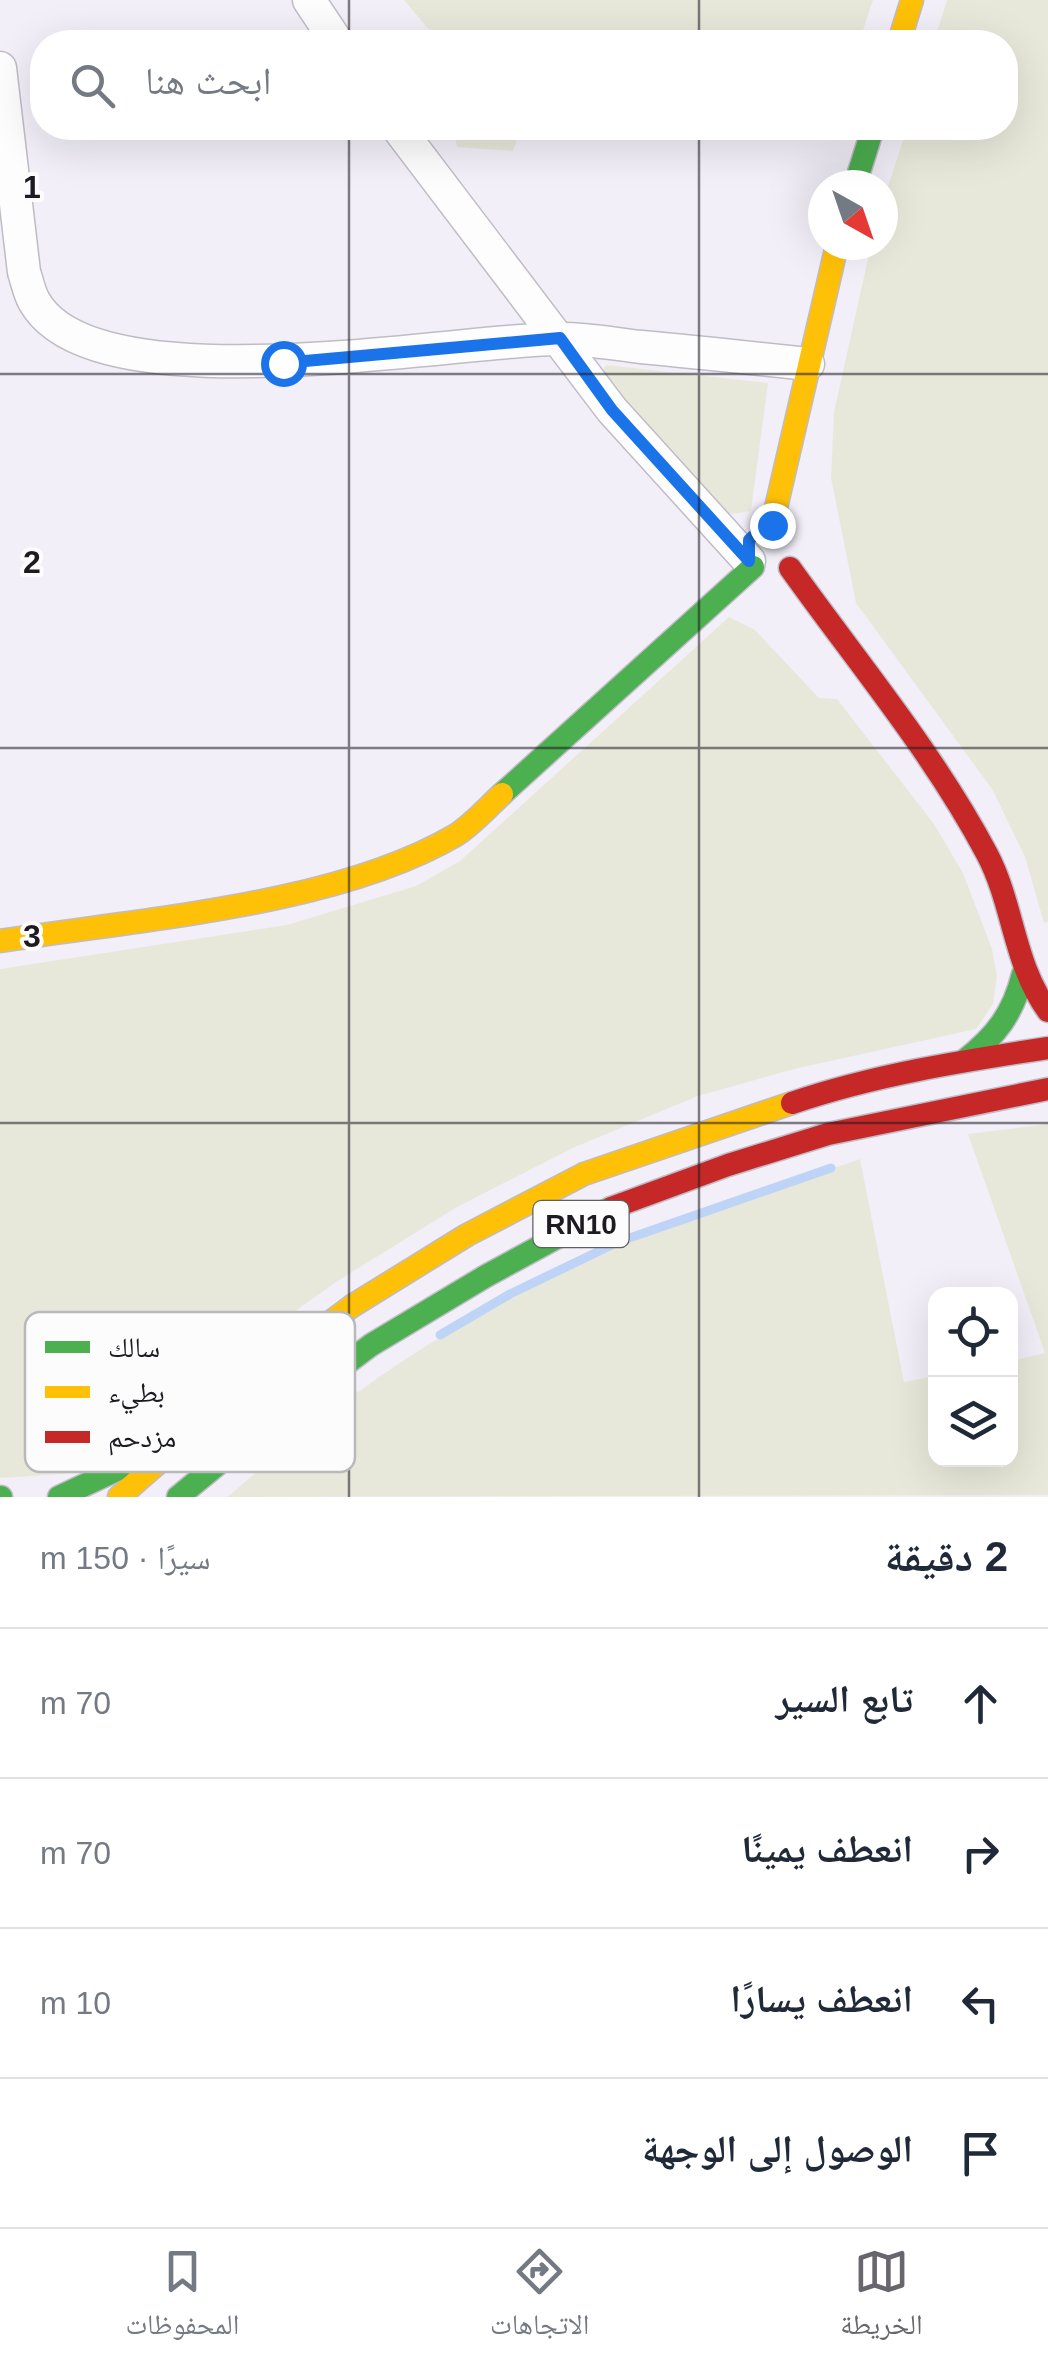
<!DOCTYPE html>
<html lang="ar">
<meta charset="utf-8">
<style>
:root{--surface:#fff;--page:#f6f6f7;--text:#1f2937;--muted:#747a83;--line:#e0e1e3;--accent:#68656d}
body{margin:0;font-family:Arial,"Noto Naskh Arabic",sans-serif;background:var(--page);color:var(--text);direction:rtl}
.controls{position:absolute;right:30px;bottom:30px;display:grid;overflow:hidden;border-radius:20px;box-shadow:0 10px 40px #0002}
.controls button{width:90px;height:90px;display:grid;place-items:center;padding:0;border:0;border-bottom:2px solid var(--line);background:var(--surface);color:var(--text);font:50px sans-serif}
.compass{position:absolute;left:808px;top:170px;width:90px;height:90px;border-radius:50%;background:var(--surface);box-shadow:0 10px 40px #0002;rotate:140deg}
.stop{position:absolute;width:30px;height:30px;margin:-22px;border:8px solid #1a73e8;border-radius:50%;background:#fff}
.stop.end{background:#1a73e8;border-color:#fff;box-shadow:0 2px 10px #0008}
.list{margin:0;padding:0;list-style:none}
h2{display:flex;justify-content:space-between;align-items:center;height:130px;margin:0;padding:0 40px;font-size:42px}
h2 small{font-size:32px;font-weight:400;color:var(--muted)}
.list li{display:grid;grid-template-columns:65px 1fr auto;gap:30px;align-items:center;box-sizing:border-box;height:150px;padding:0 40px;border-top:2px solid var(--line)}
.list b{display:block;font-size:38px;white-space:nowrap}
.list em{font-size:32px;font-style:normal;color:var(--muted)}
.icon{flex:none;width:55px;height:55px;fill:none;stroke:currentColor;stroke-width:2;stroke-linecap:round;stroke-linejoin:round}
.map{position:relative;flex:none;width:1048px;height:1497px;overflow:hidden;direction:ltr}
.search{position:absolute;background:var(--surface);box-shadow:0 10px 40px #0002;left:30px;right:30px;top:30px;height:110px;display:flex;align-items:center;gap:25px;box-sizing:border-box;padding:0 35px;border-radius:40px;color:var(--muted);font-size:38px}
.sheet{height:730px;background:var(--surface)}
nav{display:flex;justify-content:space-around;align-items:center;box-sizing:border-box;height:140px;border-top:2px solid var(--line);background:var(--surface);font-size:28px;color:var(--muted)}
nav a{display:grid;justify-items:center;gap:5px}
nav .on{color:var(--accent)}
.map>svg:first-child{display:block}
.green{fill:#e8e8da}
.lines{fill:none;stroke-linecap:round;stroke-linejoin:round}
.stream{stroke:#bed4f6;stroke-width:9}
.street-casing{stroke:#bfbcc5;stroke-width:35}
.fast-casing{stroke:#bfbcc5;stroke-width:25}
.slow-casing{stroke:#bfbcc5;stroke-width:25}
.jam-casing{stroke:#bfbcc5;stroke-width:25}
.street{stroke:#fdfdfe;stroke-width:32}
.fast{stroke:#4caf50;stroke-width:22}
.slow{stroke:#ffc107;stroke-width:22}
.jam{stroke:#c62828;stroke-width:22}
.wall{fill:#9b96a2}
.shaded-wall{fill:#7e7a84}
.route{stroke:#1a73e8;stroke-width:12}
.grid{fill:none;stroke:#1d1a22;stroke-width:2.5;stroke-opacity:0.55}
.labels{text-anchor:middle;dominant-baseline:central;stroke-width:8;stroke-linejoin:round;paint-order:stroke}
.shield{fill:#fcfcfc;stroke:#605e63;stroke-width:2.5}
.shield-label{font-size:28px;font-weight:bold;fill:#1d1a22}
.key{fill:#fcfcfc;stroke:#b9b8bb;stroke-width:2.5}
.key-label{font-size:28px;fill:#1d1a22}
.grid-label{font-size:32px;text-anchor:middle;font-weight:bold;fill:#1d1a22;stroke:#fcfcfc;stroke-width:8;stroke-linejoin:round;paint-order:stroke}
</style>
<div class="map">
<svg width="1048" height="1497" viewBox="0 0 1048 1497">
<rect width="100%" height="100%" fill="#f2eff9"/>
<g class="green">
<polygon points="404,0 873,0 859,42 439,42"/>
<polygon points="947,0 1048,0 1048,922 1044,923 1025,857 992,789 856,603 831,478 834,412 871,245 883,245 883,202 907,128 1006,128 1006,42 934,42"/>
<polygon points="454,128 521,128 513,151 457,147"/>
<polygon points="606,365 768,383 751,511 724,515 596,383"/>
<polygon points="729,617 755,630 819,698 837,699 934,824 963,873 992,949 997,976 993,1004 976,1029 794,1069 698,1096 575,1147 457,1207 336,1282 273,1327 111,1457 79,1473 0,1478 0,969 287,925 416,886 460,861"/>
<path d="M1048,1124V1495L228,1497C311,1422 414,1347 513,1296C623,1238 743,1200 860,1159L904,1382L935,1376L936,1460H1010L1011,1361L1045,1353L968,1134Z"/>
</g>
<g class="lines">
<g class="stream">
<polyline points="440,1335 510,1294 618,1242 831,1168"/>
<polyline points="269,1457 352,1393"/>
</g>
<defs>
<g id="street">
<polyline points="309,0 337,42"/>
<path d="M0,68L24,272C27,281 29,292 34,301C93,408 451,340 557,339C585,338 613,344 641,347C696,352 752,358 808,364"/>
<polyline points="398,128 612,410 749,561"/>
</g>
<g id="fast">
<polyline points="855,185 873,128"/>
<polyline points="502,794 753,567"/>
<path d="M964,1061C996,1036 1013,1014 1023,974"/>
<polyline points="0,1497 1,1497"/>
<polyline points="59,1497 151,1454"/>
<polyline points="178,1497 275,1417 371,1345 486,1276 611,1208"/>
</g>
<g id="slow">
<polyline points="899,42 912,0"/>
<polyline points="772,525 837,245"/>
<path d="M0,941C139,919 335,906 456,835C472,825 487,808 502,794"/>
<polyline points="119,1497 252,1381 352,1306 467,1235 584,1174 792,1103"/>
</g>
<g id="jam">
<path d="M790,568C857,662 933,752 987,854C1014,905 1013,963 1048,1011"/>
<path d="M792,1103C874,1075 962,1061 1048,1048"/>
<polyline points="611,1208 728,1165 828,1134 1048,1089"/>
</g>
</defs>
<use href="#street" class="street-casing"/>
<use href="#fast" class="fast-casing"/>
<use href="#slow" class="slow-casing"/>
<use href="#jam" class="jam-casing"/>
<use href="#street" class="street"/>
<use href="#fast" class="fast"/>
<use href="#slow" class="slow"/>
<use href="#jam" class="jam"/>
</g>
<polygon class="wall" points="72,1440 90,1448 77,1459 69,1449"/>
<polygon class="shaded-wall" points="93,1439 90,1448 77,1459 80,1450"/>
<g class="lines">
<polyline class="route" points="283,363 560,338 612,410 749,561 749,540 763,527 772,525"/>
</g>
<path class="grid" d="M349,0V42M699,0V42M349,128V1497M699,128V1497M0,374H1048M0,748H1048M0,1123H1048"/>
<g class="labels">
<rect class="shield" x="533.5" y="1201" width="95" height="46" rx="8"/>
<g class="shield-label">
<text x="581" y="1224">RN10</text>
</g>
</g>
<rect x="25" y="1312" width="330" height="160" rx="15" class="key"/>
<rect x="45" y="1341" width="45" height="12" fill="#4caf50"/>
<rect x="45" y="1386" width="45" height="12" fill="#ffc107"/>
<rect x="45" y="1431" width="45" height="12" fill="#c62828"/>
<g class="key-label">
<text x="108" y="1357">سالك</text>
<text x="108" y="1402">بطيء</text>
<text x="108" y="1447">مزدحم</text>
</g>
<g class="grid-label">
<text x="32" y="198">1</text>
<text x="32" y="573">2</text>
<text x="32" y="947">3</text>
</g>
</svg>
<div class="controls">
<button><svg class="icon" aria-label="locate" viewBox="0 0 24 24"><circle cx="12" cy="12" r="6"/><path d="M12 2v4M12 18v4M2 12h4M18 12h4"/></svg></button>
<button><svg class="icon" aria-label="layers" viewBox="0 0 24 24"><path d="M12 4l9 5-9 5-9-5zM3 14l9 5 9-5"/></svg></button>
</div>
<svg class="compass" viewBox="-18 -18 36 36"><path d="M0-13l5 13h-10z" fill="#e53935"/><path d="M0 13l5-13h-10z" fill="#747a83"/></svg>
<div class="stop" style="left:283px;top:363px"></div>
<div class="stop end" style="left:772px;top:525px"></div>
<div class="search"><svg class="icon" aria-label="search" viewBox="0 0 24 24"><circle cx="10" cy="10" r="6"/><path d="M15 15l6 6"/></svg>ابحث هنا</div>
</div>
<section class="sheet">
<h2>2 دقيقة<small>سيرًا · 150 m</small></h2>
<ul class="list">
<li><svg class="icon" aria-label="ahead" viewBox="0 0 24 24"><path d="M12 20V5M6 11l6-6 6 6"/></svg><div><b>تابع السير</b></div><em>70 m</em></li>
<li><svg class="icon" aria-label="right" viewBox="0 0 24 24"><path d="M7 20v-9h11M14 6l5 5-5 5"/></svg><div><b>انعطف يمينًا</b></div><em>70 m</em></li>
<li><svg class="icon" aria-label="left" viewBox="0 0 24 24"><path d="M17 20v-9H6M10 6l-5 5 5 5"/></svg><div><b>انعطف يسارًا</b></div><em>10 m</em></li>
<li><svg class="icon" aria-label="arrive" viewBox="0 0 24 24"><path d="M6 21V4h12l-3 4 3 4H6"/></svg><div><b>الوصول إلى الوجهة</b></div></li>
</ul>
</section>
<nav>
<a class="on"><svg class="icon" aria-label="map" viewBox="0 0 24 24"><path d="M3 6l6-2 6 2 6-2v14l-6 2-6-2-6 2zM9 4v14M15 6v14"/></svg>الخريطة</a>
<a><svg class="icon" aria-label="directions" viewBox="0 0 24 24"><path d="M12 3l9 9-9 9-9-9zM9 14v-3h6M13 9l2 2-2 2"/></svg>الاتجاهات</a>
<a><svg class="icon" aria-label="saved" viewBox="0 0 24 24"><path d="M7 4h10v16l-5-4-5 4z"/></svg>المحفوظات</a>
</nav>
